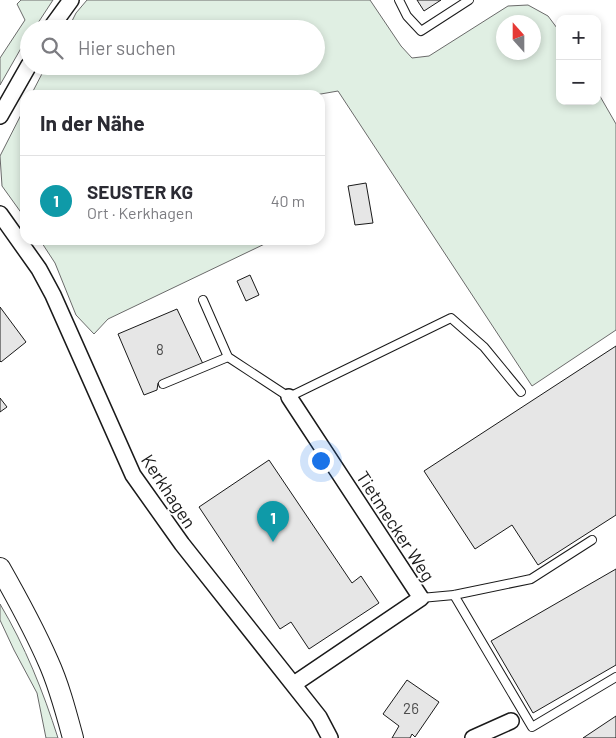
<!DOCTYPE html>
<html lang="de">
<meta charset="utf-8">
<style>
:root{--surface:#fff;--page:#f2f2f3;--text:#2b2b33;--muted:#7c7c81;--line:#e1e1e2;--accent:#7c3aed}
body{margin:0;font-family:Barlow,sans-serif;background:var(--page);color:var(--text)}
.controls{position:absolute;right:15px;top:15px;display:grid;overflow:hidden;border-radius:10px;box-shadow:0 2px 8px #0003}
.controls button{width:45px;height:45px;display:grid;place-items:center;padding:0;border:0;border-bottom:1px solid var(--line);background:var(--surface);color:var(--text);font:25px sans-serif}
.compass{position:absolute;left:496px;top:15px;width:45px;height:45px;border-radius:50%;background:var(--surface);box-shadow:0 2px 8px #0003;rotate:339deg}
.you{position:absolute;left:320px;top:460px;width:18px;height:18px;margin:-12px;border:4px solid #fff;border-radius:50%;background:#1a73e8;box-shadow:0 0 0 8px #1a73e833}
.badge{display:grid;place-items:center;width:32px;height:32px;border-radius:50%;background:var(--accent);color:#fff;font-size:16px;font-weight:700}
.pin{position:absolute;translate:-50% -41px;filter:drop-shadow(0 1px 2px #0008)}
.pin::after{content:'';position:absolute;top:26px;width:18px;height:15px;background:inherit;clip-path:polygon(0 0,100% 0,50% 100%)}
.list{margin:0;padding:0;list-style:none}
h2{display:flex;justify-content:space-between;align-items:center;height:65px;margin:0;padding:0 20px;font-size:21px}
h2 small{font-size:16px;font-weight:400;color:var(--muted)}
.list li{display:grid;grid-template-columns:32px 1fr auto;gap:15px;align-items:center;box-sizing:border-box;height:90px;padding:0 20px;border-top:1px solid var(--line)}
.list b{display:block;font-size:19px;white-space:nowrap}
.list p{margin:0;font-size:16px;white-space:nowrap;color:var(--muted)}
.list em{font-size:16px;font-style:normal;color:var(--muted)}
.icon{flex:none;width:28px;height:28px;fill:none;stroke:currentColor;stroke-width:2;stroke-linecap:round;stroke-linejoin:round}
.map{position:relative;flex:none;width:616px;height:738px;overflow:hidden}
.search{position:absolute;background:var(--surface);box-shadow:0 2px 8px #0003;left:20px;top:20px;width:305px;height:55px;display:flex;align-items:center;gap:12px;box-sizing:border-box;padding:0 18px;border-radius:28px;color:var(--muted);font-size:19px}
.panel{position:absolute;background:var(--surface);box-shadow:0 2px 8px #0003;left:20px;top:90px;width:305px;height:155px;border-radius:15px}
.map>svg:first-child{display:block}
.green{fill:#e0efe3;stroke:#6a6a6a;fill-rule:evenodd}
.building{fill:#e6e6e6;stroke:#1a1a1a}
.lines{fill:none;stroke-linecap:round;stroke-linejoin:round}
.lane-casing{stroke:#1a1a1a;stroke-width:10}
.street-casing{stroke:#1a1a1a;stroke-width:18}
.secondary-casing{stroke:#1a1a1a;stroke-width:22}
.lane{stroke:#fff;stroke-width:8}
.street{stroke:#fff;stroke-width:15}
.secondary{stroke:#fff;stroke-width:20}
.labels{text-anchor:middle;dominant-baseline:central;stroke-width:4;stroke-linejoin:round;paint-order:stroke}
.number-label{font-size:15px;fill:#4d4d4d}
.street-label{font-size:18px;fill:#1a1a1a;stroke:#fff}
</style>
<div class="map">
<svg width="616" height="738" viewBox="0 0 616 738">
<rect width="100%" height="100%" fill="#fff"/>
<g class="green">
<polygon points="21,0 53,0 34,29 29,29 29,36 20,50 0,85 0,58 25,20 17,4"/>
<path d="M87,0H370L401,46L412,58L429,56L508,6L528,5L548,16L560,32V101H597V91L616,124V330L532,386L338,91L315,95H31L46,66H316V29H68L76,13ZM504,22H534V52H504Z"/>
<polygon points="25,107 25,218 2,186 0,156"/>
<polygon points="40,240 273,240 108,319 94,334 76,315 55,263"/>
<path d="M0,604C25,646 43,691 58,738H46L37,693L14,650L0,620Z"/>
</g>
<g class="building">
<polygon points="417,0 441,0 424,11"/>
<polygon points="366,183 373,223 355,225 348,186"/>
<polygon points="250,275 259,295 246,301 237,281"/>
<polygon points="0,307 26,342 1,362 0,361"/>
<polygon points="177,309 203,364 158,383 157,390 144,395 118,334"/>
<polygon points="616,346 616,515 538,565 512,525 475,549 424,471"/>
<polygon points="0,398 7,407 0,412"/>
<polygon points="269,460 352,583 361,576 379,603 309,649 291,622 280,629 199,507"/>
<polygon points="616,569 616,665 533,713 491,641"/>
<polygon points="407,680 439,702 415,737 412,734 410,738 392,738 399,726 383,714"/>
<polygon points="616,716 616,738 583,738"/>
</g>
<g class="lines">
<defs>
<g id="lane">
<polyline points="399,0 407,16 421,31 469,0"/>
<polyline points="203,300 228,357 289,397 451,318 484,347 521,392"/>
<polyline points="163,384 228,357"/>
<polyline points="454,595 532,727 616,677"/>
<polyline points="421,598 454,595 531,579 592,540"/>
</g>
<g id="street">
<polyline points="50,29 71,0"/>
<polyline points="0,116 29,65"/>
<polyline points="0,214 39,269 53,295 133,475 182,544 319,717 330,738"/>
<polyline points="289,397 421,598 294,684"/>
<polyline points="473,738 511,721"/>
</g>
<path id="secondary" d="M0,568C17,598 34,629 48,661C59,685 66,712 73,738"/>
</defs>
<use href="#lane" class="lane-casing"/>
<use href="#street" class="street-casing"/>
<use href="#secondary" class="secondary-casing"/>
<use href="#lane" class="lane"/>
<use href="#street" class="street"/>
<use href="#secondary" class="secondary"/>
</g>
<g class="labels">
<g class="number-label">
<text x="160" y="349">8</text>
<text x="411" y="708">26</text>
</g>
<g class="street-label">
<text transform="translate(169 491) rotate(57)">Kerkhagen</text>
<text transform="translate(396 526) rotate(57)">Tietmecker Weg</text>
</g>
</g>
</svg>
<div class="controls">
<button>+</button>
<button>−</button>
</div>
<svg class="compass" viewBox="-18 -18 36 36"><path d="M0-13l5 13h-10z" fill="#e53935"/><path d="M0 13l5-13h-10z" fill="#7c7c81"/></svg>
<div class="you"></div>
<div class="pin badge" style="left:273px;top:542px;background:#0f9aa8">1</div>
<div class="search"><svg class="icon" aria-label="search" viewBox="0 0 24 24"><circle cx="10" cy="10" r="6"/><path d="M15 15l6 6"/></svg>Hier suchen</div>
<section class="panel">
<h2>In der Nähe<small></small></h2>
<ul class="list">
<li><span class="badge" style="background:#0f9aa8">1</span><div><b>SEUSTER KG</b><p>Ort · Kerkhagen</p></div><em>40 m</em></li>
</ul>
</section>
</div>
